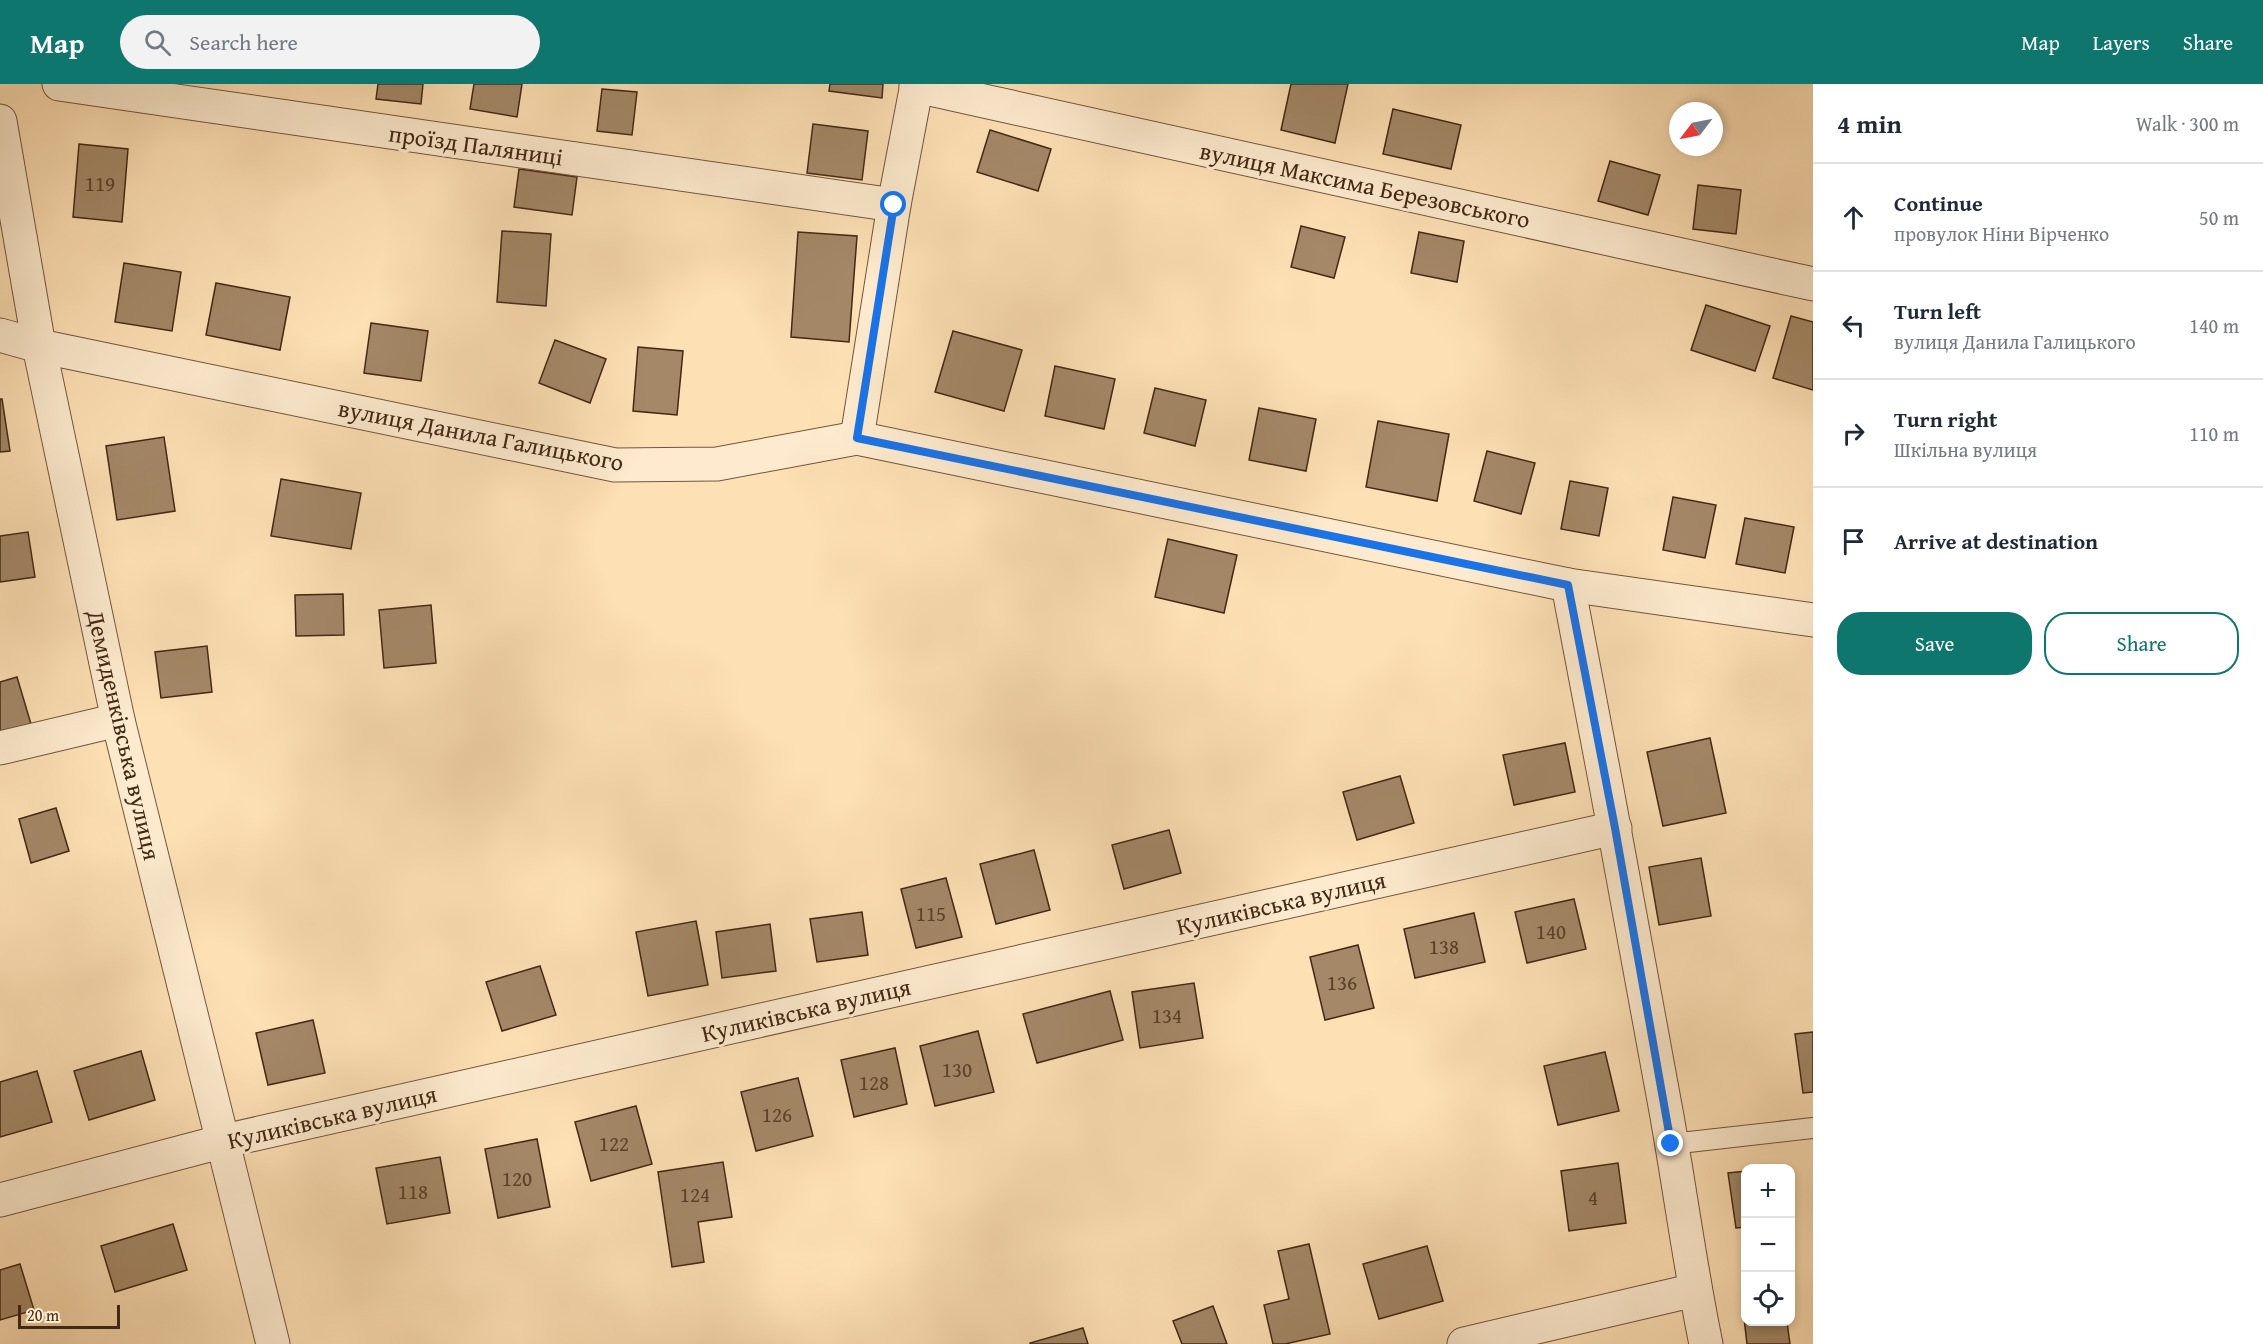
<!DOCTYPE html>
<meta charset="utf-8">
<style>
:root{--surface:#fff;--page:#f2f2f3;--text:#1f2937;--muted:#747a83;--line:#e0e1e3;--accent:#0f766e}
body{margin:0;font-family:"Gentium Book Plus",serif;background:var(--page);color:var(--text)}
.controls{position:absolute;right:18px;bottom:18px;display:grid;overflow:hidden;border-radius:12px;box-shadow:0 3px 9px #0003}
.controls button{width:54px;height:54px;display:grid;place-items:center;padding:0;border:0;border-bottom:2px solid var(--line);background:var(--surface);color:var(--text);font:30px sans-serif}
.compass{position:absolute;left:1669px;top:18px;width:54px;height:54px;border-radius:50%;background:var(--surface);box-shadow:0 3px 9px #0003;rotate:238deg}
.scale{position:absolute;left:18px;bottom:15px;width:102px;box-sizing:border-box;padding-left:6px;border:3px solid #432814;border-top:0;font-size:16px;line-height:21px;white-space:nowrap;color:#432814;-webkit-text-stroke:4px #feebcf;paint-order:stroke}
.stop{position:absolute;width:18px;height:18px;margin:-14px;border:4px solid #1a73e8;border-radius:50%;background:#fff}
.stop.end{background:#1a73e8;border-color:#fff;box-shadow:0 2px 6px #0008}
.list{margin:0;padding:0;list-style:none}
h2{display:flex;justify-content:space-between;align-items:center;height:78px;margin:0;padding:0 24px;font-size:26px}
h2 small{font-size:20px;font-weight:400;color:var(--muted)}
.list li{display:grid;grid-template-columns:39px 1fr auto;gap:18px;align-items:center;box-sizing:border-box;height:108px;padding:0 24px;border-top:2px solid var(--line)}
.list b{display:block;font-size:22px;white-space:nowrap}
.list p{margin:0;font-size:20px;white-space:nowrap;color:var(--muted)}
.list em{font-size:20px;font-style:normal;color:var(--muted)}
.actions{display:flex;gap:12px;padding:18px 24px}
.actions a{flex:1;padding:14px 0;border:2px solid var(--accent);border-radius:24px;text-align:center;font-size:21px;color:var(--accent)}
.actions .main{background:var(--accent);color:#fff}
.icon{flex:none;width:33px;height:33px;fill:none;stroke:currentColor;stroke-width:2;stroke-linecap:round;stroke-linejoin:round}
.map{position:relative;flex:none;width:1813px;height:1260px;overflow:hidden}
header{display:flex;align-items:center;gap:36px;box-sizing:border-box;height:84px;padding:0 30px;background:var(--accent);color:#fff}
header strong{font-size:28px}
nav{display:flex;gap:33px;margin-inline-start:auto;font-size:21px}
.search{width:420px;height:54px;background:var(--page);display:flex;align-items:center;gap:15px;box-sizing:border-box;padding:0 21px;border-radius:33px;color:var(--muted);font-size:22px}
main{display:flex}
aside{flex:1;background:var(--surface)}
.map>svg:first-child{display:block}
.building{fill:#a48868;stroke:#432814;stroke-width:1.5}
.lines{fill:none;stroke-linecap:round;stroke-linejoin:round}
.lane-casing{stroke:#72563c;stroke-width:22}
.street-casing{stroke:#72563c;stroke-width:35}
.lane{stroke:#feebcf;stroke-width:20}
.street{stroke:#feebcf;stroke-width:33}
.route{stroke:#1a73e8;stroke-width:8}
.labels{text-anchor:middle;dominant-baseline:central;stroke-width:6;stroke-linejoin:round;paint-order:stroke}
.number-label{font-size:21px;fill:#5b4029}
.street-label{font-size:24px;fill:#432814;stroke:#feebcf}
</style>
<header>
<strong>Map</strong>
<div class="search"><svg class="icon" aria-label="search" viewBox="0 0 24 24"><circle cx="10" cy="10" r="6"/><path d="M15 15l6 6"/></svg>Search here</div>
<nav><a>Map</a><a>Layers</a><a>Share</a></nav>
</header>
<main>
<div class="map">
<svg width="1813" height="1260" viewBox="0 0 1813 1260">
<rect width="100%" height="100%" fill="#fee0b5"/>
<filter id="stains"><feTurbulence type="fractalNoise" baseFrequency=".00333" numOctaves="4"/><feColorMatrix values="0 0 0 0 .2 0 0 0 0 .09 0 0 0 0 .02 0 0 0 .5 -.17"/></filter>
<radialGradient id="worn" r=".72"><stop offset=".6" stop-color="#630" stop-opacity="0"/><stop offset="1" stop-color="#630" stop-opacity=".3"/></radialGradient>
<g class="building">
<polygon points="378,0 423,0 421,20 376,15"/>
<polygon points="474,0 522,0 517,33 470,25"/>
<polygon points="830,0 883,0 882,14 829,7"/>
<polygon points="1291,0 1348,0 1335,59 1281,46"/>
<polygon points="602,5 637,8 632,51 597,47"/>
<polygon points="1393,25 1461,41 1451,85 1383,70"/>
<polygon points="813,40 868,47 862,96 807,89"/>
<polygon points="990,46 1051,65 1038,107 977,88"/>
<polygon points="79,60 128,65 122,138 73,133"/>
<polygon points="1610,77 1660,91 1648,131 1598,117"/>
<polygon points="519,85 577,93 572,131 514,123"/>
<polygon points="1698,101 1741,106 1736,150 1693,145"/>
<polygon points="1301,142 1345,153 1334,194 1291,183"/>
<polygon points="502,147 551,150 546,222 497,218"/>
<polygon points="798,148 857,152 849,258 791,253"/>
<polygon points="1419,148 1464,157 1457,198 1411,189"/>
<polygon points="124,179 181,188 172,247 115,238"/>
<polygon points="216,199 290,213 280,266 206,251"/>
<polygon points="1706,221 1770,242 1755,287 1691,266"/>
<polygon points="1791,232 1813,238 1813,306 1773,294"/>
<polygon points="371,239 428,247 421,297 364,289"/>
<polygon points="953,247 1022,266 1004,327 935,308"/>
<polygon points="555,256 606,275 590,319 539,299"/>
<polygon points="638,263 683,267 677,331 633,327"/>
<polygon points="1055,282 1115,295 1104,345 1045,332"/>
<polygon points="1155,304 1206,316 1195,362 1144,349"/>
<polygon points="0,315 2,315 10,367 0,368"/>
<polygon points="1259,324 1316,335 1306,387 1249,376"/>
<polygon points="1378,337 1449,350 1437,417 1366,403"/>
<polygon points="164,353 175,427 117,436 106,362"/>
<polygon points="1487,367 1535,379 1521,430 1474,417"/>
<polygon points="281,395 361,409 351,465 271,452"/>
<polygon points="1570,397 1608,404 1599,452 1561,445"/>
<polygon points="1673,413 1716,421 1705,474 1663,466"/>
<polygon points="1745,434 1794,443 1785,489 1736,480"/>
<polygon points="28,448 35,493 0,498 0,452"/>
<polygon points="1168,455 1237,471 1224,529 1155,513"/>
<polygon points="343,510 344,551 296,552 295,511"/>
<polygon points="431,521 436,579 384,584 379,526"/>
<polygon points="207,562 212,608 161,614 155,568"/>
<polygon points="17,593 31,640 0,649 0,598"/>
<polygon points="1710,654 1726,729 1663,742 1647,668"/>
<polygon points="1565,659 1575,708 1514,721 1503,671"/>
<polygon points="1400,692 1414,739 1357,756 1343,708"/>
<polygon points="56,724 69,767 31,779 19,735"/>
<polygon points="1169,746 1181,789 1124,805 1112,761"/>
<polygon points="1034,766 1050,826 996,840 980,780"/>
<polygon points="1701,774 1711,832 1659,841 1649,783"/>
<polygon points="946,794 962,853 916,864 901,805"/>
<polygon points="1574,815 1586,865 1527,879 1515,828"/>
<polygon points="862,828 868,871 817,878 810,835"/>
<polygon points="1474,829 1485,878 1415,894 1404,845"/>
<polygon points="696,837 708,901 648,912 636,848"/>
<polygon points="770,840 776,887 722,894 716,848"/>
<polygon points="1358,861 1374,924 1325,936 1310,873"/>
<polygon points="540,882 556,931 502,947 486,898"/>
<polygon points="1194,899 1203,954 1140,964 1132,908"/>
<polygon points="1110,907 1123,956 1037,979 1023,930"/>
<polygon points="313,936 325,989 268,1001 256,949"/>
<polygon points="978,947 994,1008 935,1022 920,962"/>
<polygon points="1813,948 1813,1008 1803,1009 1795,950"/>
<polygon points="895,964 907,1020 854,1033 841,976"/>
<polygon points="141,967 155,1016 89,1036 74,987"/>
<polygon points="1605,968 1619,1027 1558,1041 1544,982"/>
<polygon points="37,987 52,1038 0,1053 0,998"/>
<polygon points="798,994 813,1052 756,1067 741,1008"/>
<polygon points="636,1022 652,1080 591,1097 575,1038"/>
<polygon points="537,1055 550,1123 498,1134 485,1065"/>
<polygon points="440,1073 450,1129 387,1140 376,1084"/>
<polygon points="723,1078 732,1133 698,1138 704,1178 672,1183 658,1088"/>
<polygon points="1618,1079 1626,1139 1569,1147 1561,1087"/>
<polygon points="1746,1087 1746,1143 1736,1144 1728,1089"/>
<polygon points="173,1140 187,1186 115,1208 101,1162"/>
<polygon points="1309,1160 1330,1250 1285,1260 1273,1260 1264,1221 1289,1215 1278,1167"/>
<polygon points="1427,1162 1443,1217 1379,1235 1363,1180"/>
<polygon points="20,1180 34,1226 0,1236 0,1186"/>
<polygon points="1742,1217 1746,1217 1746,1238 1787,1238 1790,1260 1747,1260"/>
<polygon points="1213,1222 1227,1260 1182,1260 1173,1237"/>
<polygon points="1083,1244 1088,1260 1030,1260 1030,1259"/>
</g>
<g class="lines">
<defs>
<polyline id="lane" points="1671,1060 1813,1044"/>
<g id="street">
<polyline points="59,0 894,121"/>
<polyline points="916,2 1813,200"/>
<polyline points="0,37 39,262 118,636 273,1260"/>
<polyline points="0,251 39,262 615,381 717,380 857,354 1568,501 1813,536"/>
<polyline points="857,354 894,121 917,0"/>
<path d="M1568,501C1602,676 1634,852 1666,1027C1680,1105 1690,1183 1706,1260"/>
<polyline points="0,664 118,636"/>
<polyline points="0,1116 224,1057 1615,744"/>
<polyline points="1464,1260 1695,1206"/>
</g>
</defs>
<use href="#lane" class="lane-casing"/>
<use href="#street" class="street-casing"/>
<use href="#lane" class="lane"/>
<use href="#street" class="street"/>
</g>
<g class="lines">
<polyline class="route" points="894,121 857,354 1568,501 1615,744 1671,1060"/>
</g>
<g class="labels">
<g class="number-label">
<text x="100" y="99">119</text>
<text x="931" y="829">115</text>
<text x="1551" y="847">140</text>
<text x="1444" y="862">138</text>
<text x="1342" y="898">136</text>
<text x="1167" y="931">134</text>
<text x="957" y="985">130</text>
<text x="874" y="998">128</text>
<text x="777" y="1030">126</text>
<text x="614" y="1059">122</text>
<text x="517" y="1094">120</text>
<text x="413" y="1107">118</text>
<text x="695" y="1110">124</text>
<text x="1593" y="1113">4</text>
</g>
<g class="street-label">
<text transform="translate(476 61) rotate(8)">проїзд Паляниці</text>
<text transform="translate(1365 101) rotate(12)">вулиця Максима Березовського</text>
<text transform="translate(481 351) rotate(11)">вулиця Данила Галицького</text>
<text transform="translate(124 651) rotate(77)">Демиденківська вулиця</text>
<text transform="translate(1281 819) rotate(-13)">Куликівська вулиця</text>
<text transform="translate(806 926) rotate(-13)">Куликівська вулиця</text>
<text transform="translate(332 1033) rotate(-13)">Куликівська вулиця</text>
</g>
</g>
<rect width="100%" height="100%" filter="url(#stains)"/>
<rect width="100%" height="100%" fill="url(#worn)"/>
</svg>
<div class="controls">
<button>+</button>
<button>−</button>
<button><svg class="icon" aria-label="locate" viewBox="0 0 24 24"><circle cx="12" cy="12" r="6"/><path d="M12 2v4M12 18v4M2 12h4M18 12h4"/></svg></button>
</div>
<svg class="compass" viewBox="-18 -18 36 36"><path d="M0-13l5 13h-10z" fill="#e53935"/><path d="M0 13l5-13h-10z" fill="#747a83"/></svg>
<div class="scale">20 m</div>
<div class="stop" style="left:894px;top:121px"></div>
<div class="stop end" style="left:1671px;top:1060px"></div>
</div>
<aside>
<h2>4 min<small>Walk · 300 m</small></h2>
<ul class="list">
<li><svg class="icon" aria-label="ahead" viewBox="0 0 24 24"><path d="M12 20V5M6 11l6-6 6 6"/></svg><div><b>Continue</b><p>провулок Ніни Вірченко</p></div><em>50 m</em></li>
<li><svg class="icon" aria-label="left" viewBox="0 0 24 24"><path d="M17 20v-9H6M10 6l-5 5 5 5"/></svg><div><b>Turn left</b><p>вулиця Данила Галицького</p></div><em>140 m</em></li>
<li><svg class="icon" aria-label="right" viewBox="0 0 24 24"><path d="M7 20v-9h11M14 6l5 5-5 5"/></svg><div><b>Turn right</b><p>Шкільна вулиця</p></div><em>110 m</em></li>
<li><svg class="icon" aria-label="arrive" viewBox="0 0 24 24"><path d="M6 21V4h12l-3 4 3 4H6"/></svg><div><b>Arrive at destination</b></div></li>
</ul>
<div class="actions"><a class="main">Save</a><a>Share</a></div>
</aside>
</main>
